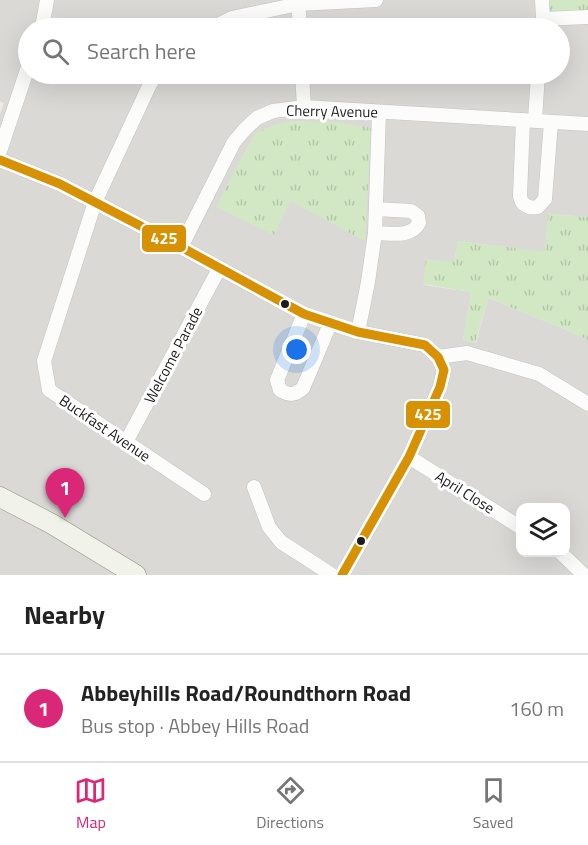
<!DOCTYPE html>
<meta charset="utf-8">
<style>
:root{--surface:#fff;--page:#f6f6f6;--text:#222;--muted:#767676;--line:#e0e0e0;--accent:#db2777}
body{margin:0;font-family:"Titillium Web",sans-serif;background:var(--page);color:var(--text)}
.controls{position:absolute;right:18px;bottom:18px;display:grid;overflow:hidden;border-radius:12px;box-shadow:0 6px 24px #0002}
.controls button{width:54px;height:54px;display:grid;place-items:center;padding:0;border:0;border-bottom:2px solid var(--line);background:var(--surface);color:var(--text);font:30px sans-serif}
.you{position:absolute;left:297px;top:350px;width:21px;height:21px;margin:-15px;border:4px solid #fff;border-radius:50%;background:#1a73e8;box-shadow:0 0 0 9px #1a73e833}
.badge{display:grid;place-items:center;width:39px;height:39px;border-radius:50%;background:var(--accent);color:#fff;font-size:20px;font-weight:700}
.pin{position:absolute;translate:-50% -50px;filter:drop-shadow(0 2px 3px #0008)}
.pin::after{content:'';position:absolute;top:32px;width:21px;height:18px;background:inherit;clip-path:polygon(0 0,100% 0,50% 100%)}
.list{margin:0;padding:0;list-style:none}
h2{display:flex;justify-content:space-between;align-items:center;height:78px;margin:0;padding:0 24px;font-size:26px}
h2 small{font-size:20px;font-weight:400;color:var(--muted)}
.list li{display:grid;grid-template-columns:39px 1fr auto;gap:18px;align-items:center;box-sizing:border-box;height:108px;padding:0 24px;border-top:2px solid var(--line)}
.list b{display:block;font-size:22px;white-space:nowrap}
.list p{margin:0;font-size:20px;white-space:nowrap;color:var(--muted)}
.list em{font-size:20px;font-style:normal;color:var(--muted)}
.icon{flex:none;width:33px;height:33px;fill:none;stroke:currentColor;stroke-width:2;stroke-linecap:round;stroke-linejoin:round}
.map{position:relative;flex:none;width:588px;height:575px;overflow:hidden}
.search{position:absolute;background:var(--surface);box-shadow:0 6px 24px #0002;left:18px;right:18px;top:18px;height:66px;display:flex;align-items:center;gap:15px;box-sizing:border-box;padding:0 21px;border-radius:33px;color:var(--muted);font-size:22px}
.sheet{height:186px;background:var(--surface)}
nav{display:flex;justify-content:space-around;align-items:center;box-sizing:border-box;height:84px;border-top:2px solid var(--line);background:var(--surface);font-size:16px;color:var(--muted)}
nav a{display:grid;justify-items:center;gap:3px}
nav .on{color:var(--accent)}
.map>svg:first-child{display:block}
.residential{fill:#dad9d6;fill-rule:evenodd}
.grass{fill:url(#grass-tufts)}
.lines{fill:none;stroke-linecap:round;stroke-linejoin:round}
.street-casing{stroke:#c3c3c1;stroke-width:15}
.secondary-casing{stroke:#8f947e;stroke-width:21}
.street{stroke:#fcfcfb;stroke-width:14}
.secondary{stroke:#f1f2e9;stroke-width:20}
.bus-1-casing{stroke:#fff;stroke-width:14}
.bus-1{stroke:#d69104;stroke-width:9}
.bus-dot{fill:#1c1c1c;stroke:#fff;stroke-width:2}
.labels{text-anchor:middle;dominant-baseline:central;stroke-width:6;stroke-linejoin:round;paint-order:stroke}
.street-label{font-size:15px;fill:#1c1c1c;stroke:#fff}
.line-badge{stroke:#fff;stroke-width:2}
.badge-label{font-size:16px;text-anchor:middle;font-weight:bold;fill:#fff}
</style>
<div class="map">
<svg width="588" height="575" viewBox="0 0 588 575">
<defs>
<pattern id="grass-tufts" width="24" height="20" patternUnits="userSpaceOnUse" patternTransform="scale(1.5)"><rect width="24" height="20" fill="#d2e8c4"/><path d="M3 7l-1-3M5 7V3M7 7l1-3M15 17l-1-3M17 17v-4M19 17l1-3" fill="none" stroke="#b4c6a8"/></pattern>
</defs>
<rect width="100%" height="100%" fill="#ebeae5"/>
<path class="residential" d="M0,0H588V217L548,214L545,253L458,241L454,262L424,285L471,292L463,340L476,343L488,298L569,331L588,340V575H0V114L4,103L0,101ZM28,28H560V74H28ZM520,508H566V552H520Z"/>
<g class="grass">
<polygon points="549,0 588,0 588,12 554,14 550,10"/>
<polygon points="291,121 338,122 371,128 365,241 290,201 274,235 216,207 245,151 256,133 274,125"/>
<polygon points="548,214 588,217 588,340 569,331 488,298 475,343 463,340 471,292 423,284 426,259 454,262 458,241 545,252"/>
</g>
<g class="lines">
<defs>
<g id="street">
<polyline points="298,0 300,28"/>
<polyline points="542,0 543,19"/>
<polyline points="42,28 47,0"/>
<polyline points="212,28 232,18 299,4 376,0"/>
<polyline points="542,28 543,19 588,17"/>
<polyline points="158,74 150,84 95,202 44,361 49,390 204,494"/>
<polyline points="302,74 304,107"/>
<path d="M523,120L520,196C521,205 529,209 538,207L545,199L551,122"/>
<polyline points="535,120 538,74"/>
<polyline points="0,151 28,67"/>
<polyline points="0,160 60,184 181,247 304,314 358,332 425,345 438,357 444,370 440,387 409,457 342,575"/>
<path d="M375,233C391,233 411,238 419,223L418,216L411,211L376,209"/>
<polyline points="181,247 234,142 245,129 257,118 273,111 304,107 588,124"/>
<path d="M304,314L277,380L280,390C290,396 295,395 303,388L330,324"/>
<polyline points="358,332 368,282 375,233 379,112"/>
<polyline points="438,357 467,353 539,374 588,404"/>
<polyline points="126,442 219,269"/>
<polyline points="409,457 520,527"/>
<polyline points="254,487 269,527 281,542 332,575"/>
<polyline points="560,552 584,575"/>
</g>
<polyline id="secondary" points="0,497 52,524 136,575"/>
</defs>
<use href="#street" class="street-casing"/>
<use href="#secondary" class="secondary-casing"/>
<use href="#street" class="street"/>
<use href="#secondary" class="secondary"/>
<defs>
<polyline id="bus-1" points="0,160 60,184 181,247 304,314 358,332 425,345 438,357 444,370 440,387 409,457 342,575"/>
</defs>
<use href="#bus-1" class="bus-1-casing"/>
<use href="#bus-1" class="bus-1"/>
</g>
<g class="bus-dot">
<circle cx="285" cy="304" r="5"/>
<circle cx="361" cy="541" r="5"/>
</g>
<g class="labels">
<g class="street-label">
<text transform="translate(332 111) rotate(1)">Cherry Avenue</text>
<text transform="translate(173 355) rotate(-62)">Welcome Parade</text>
<text transform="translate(105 428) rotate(34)">Buckfast Avenue</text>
<text transform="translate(465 492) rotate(32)">April Close</text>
</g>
</g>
<g class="line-badge">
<rect x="141" y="224" width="46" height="29" rx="6" fill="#d69104"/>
<rect x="405" y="400" width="46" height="29" rx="6" fill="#d69104"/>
</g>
<g class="badge-label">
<text x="164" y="244">425</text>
<text x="428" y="420">425</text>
</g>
</svg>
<div class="controls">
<button><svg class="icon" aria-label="layers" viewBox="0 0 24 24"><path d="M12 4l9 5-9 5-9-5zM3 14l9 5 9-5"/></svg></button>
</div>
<div class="you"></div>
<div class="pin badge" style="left:65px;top:518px">1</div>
<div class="search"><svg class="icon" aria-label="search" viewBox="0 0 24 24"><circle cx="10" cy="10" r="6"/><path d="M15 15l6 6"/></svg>Search here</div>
</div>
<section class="sheet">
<h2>Nearby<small></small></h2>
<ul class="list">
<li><span class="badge">1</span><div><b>Abbeyhills Road/Roundthorn Road</b><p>Bus stop · Abbey Hills Road</p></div><em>160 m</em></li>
</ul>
</section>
<nav>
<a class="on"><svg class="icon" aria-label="map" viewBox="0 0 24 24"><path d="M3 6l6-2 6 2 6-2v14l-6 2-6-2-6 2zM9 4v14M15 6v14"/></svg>Map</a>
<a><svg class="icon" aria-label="directions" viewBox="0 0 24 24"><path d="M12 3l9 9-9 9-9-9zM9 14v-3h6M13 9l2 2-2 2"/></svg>Directions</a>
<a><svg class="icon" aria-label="saved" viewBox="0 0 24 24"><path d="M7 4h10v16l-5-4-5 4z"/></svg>Saved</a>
</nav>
